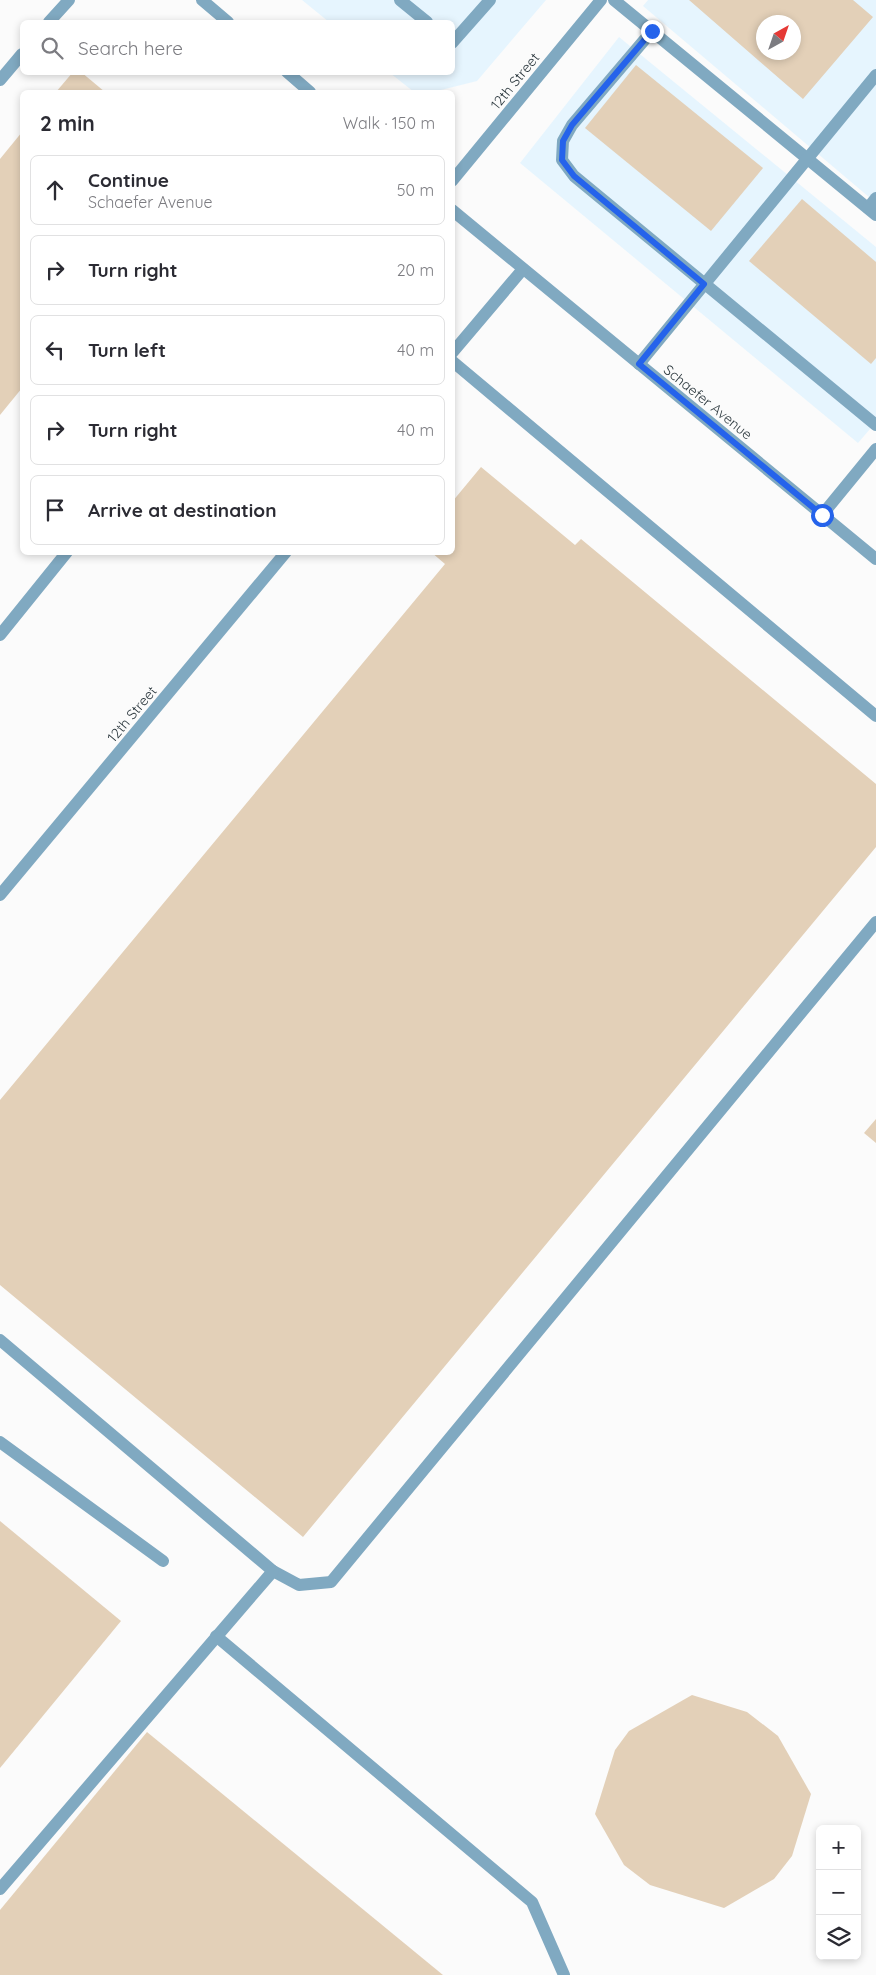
<!DOCTYPE html>
<meta charset="utf-8">
<style>
:root{--surface:#fff;--page:#f2f2f3;--text:#2b2b33;--muted:#7c7c81;--line:#e1e1e2}
body{margin:0;font-family:Quicksand,sans-serif;background:var(--page);color:var(--text)}
.controls{position:absolute;right:15px;bottom:15px;display:grid;overflow:hidden;border-radius:8px;box-shadow:0 2px 8px #0003}
.controls button{width:45px;height:45px;display:grid;place-items:center;padding:0;border:0;border-bottom:1px solid var(--line);background:var(--surface);color:var(--text);font:25px sans-serif}
.compass{position:absolute;left:756px;top:15px;width:45px;height:45px;border-radius:50%;background:var(--surface);box-shadow:0 2px 8px #0003;rotate:40deg}
.stop{position:absolute;width:15px;height:15px;margin:-11px;border:4px solid #2563eb;border-radius:50%;background:#fff}
.stop.end{background:#2563eb;border-color:#fff;box-shadow:0 1px 5px #0008}
.list{margin:0;padding:0;list-style:none}
h2{display:flex;justify-content:space-between;align-items:center;height:65px;margin:0;padding:0 20px;font-size:21px}
h2 small{font-size:16px;font-weight:400;color:var(--muted)}
.list li{display:grid;grid-template-columns:32px 1fr auto;gap:15px;align-items:center;box-sizing:border-box;height:70px;margin:0 10px 10px;padding:0 10px;border:1px solid var(--line);border-radius:8px}
.list b{display:block;font-size:19px;white-space:nowrap}
.list p{margin:0;font-size:16px;white-space:nowrap;color:var(--muted)}
.list em{font-size:16px;font-style:normal;color:var(--muted)}
.icon{flex:none;width:28px;height:28px;fill:none;stroke:currentColor;stroke-width:2;stroke-linecap:round;stroke-linejoin:round}
.map{position:relative;flex:none;width:876px;height:1975px;overflow:hidden}
.search{position:absolute;background:var(--surface);box-shadow:0 2px 8px #0003;left:20px;top:20px;width:435px;height:55px;display:flex;align-items:center;gap:12px;box-sizing:border-box;padding:0 18px;border-radius:8px;color:var(--muted);font-size:19px}
.panel{position:absolute;background:var(--surface);box-shadow:0 2px 8px #0003;left:20px;top:90px;width:435px;height:465px;border-radius:8px}
.map>svg:first-child{display:block}
.built{fill:#e6f5fe;fill-rule:evenodd}
.building{fill:#e3d0b8;fill-rule:evenodd}
.lines{fill:none;stroke-linecap:round;stroke-linejoin:round}
.minor{stroke:#80a9c1;stroke-width:12}
.route{stroke:#2563eb;stroke-width:6}
.labels{text-anchor:middle;dominant-baseline:central;stroke-width:5;stroke-linejoin:round;paint-order:stroke}
.street-label{font-size:14px;fill:#2c383e;stroke:#fbfbfb}
</style>
<div class="map">
<svg width="876" height="1975" viewBox="0 0 876 1975">
<rect width="100%" height="100%" fill="#fbfbfb"/>
<g class="built">
<polygon points="302,0 546,0 477,81 433,92 414,92 390,73 452,72 452,22 329,22"/>
<path d="M648,0H876V203L643,6ZM764,22H794V52H764Z"/>
<polygon points="619,37 876,247 876,422 858,443 520,163"/>
</g>
<g class="building">
<path d="M689,0H853L873,17L803,99ZM764,22H794V52H764Z"/>
<polygon points="636,65 763,168 711,231 585,128"/>
<polygon points="73,72 81,72 105,92 56,92"/>
<polygon points="22,132 22,388 0,415 0,159"/>
<polygon points="802,199 876,262 876,358 871,364 749,261"/>
<polygon points="481,467 575,545 581,539 876,784 876,847 303,1537 0,1285 0,1100 445,564 431,552 452,552 452,502"/>
<polygon points="876,1119 876,1143 864,1133"/>
<polygon points="0,1521 121,1621 0,1768"/>
<polygon points="692,1695 747,1712 778,1736 811,1794 792,1856 774,1879 724,1908 650,1885 624,1865 595,1814 615,1750 629,1731"/>
<polygon points="147,1732 443,1975 0,1975 0,1910"/>
</g>
<g class="lines">
<g class="minor">
<polyline points="202,0 228,22"/>
<polyline points="400,0 427,22"/>
<polyline points="614,0 876,215"/>
<polyline points="49,22 69,0"/>
<polyline points="652,31 572,125 563,141 562,160 574,176 876,425"/>
<polyline points="452,43 490,0"/>
<polyline points="287,72 310,92"/>
<polyline points="0,80 22,54"/>
<polyline points="452,181 601,0"/>
<polyline points="868,208 876,198"/>
<polyline points="452,210 876,559"/>
<polyline points="452,353 523,269"/>
<polyline points="452,361 876,716"/>
<polyline points="639,364 876,75"/>
<polyline points="822,515 876,449"/>
<polyline points="0,635 67,552"/>
<polyline points="0,895 286,552"/>
<polyline points="0,1340 273,1571 299,1585 331,1582 876,922"/>
<polyline points="0,1442 163,1561"/>
<polyline points="216,1636 532,1902 564,1975"/>
<polyline points="0,1889 273,1571"/>
</g>
</g>
<g class="lines">
<polyline class="route" points="652,31 572,125 563,141 562,160 574,176 704,284 639,364 822,515"/>
</g>
<g class="labels">
<g class="street-label">
<text transform="translate(515 81) rotate(-51)">12th Street</text>
<text transform="translate(708 402) rotate(39)">Schaefer Avenue</text>
<text transform="translate(132 714) rotate(-50)">12th Street</text>
</g>
</g>
</svg>
<div class="controls">
<button>+</button>
<button>−</button>
<button><svg class="icon" aria-label="layers" viewBox="0 0 24 24"><path d="M12 4l9 5-9 5-9-5zM3 14l9 5 9-5"/></svg></button>
</div>
<svg class="compass" viewBox="-18 -18 36 36"><path d="M0-13l5 13h-10z" fill="#e53935"/><path d="M0 13l5-13h-10z" fill="#7c7c81"/></svg>
<div class="stop" style="left:822px;top:515px"></div>
<div class="stop end" style="left:652px;top:31px"></div>
<div class="search"><svg class="icon" aria-label="search" viewBox="0 0 24 24"><circle cx="10" cy="10" r="6"/><path d="M15 15l6 6"/></svg>Search here</div>
<section class="panel">
<h2>2 min<small>Walk · 150 m</small></h2>
<ul class="list">
<li><svg class="icon" aria-label="ahead" viewBox="0 0 24 24"><path d="M12 20V5M6 11l6-6 6 6"/></svg><div><b>Continue</b><p>Schaefer Avenue</p></div><em>50 m</em></li>
<li><svg class="icon" aria-label="right" viewBox="0 0 24 24"><path d="M7 20v-9h11M14 6l5 5-5 5"/></svg><div><b>Turn right</b></div><em>20 m</em></li>
<li><svg class="icon" aria-label="left" viewBox="0 0 24 24"><path d="M17 20v-9H6M10 6l-5 5 5 5"/></svg><div><b>Turn left</b></div><em>40 m</em></li>
<li><svg class="icon" aria-label="right" viewBox="0 0 24 24"><path d="M7 20v-9h11M14 6l5 5-5 5"/></svg><div><b>Turn right</b></div><em>40 m</em></li>
<li><svg class="icon" aria-label="arrive" viewBox="0 0 24 24"><path d="M6 21V4h12l-3 4 3 4H6"/></svg><div><b>Arrive at destination</b></div></li>
</ul>
</section>
</div>
